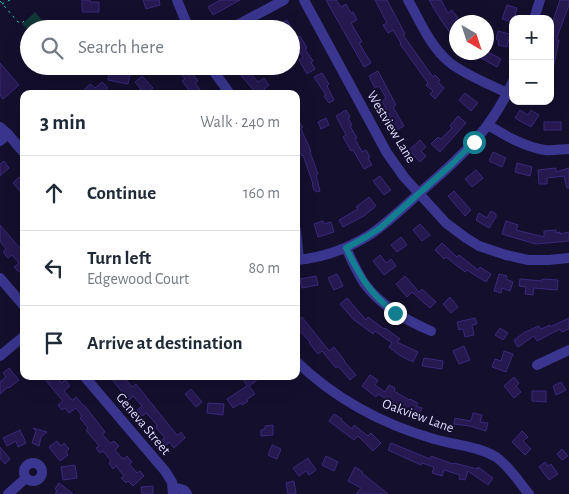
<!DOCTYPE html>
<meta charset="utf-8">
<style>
:root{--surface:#fff;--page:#f2f2f3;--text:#1f2937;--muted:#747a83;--line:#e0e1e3}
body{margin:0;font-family:"Alegreya Sans",sans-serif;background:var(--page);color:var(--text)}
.controls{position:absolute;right:15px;top:15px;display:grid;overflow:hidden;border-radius:10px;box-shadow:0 5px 20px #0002}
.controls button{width:45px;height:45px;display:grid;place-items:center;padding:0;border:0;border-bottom:1px solid var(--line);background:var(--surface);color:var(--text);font:25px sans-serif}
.compass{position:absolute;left:449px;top:15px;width:45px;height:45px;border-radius:50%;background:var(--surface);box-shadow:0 5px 20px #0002;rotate:141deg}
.stop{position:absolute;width:15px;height:15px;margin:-11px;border:4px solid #147e91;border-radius:50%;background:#fff}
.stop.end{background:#147e91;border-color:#fff;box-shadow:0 1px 5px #0008}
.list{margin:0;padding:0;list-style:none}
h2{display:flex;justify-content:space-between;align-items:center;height:65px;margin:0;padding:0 20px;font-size:21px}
h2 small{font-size:16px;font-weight:400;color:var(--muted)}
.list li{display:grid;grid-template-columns:32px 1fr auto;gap:15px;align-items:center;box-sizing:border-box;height:75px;padding:0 20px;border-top:1px solid var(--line)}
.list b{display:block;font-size:19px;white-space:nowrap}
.list p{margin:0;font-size:16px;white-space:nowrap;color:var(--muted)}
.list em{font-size:16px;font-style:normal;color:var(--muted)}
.icon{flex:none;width:28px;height:28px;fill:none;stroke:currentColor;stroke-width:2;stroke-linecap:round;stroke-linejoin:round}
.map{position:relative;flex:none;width:569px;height:494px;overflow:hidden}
.search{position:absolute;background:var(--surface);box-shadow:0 5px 20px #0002;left:20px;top:20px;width:280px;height:55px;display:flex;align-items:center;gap:12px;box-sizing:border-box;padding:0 18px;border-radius:28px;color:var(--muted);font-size:19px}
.panel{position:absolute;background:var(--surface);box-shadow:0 5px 20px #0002;left:20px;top:90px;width:280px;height:290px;border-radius:10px}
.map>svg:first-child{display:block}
.green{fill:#113736}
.building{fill:#25194f;stroke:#3a297d}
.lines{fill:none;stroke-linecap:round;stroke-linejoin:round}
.path{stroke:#26c8bf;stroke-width:1;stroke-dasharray:2.5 4;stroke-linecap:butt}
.minor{stroke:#3a368f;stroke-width:10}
.route{stroke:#147e91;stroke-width:6}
.labels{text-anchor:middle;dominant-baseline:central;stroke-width:4;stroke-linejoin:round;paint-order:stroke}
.street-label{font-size:14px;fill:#dfdaff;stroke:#140f2d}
</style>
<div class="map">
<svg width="569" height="494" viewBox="0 0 569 494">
<rect width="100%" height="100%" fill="#140f2d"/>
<polygon class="green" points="35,12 50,29 29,29 29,31 22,24"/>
<g class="building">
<polygon points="82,0 90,0 90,2 99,2 99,12 82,12"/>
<polygon points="143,0 159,0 160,5 146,9"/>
<polygon points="220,0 240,0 213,15 208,7"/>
<polygon points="326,0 336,0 341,7 346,4 351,13 353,12 357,20 351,23 362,42 359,43 371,63 364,67"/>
<polygon points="375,0 387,0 405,34 403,35 433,77 435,75 440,80 438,82 444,88 435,99 430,94 433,91 426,85 428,83 400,44 401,43 393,30 388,33 383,25 387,23"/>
<polygon points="429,0 441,0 448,13 452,10 458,18 456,19 456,41 441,20"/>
<polygon points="560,0 569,0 569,5 556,40 559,40 553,69 550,69 550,30"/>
<polygon points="507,5 517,8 513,22 502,19"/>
<polygon points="287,20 292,29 271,29"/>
<polygon points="498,31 510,34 507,47 498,45 499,41 496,39"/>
<polygon points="300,36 307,48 305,49 313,61 311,62 315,69 307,74 299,60 303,57 292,41"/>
<polygon points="486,51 501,59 497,67 479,57 482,52 486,52"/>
<polygon points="0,63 19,85 3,99 0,95"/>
<polygon points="178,66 187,66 198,81 195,83 203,94 192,94 182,81 185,79 181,74 182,74"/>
<polygon points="245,67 258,82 264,78 269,85 264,89 268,94 257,94 238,72"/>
<polygon points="110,70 130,75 128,84 108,80"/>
<polygon points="378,71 396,105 393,107 404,126 397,130 382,101 386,98 379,86 375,88 369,76"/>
<polygon points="322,73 329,84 327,86 334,100 329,103 324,96 326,95 314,77"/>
<polygon points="142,76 153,88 146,94 142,94 139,90 141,89 135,82"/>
<polygon points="102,82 108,88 101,94 87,94 84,90 90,84 95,88"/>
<polygon points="465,93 478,103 471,111 459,100"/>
<polygon points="346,110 350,117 348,118 352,125 350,126 357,138 355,139 362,152 366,150 370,157 368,158 372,165 364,169 353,150 351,151 343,137 346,135 336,116"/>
<polygon points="520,110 528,115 531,110 539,115 531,127 515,118"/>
<polygon points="458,116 466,123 440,152 431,144 438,137 441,139 452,128 450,126"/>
<polygon points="296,118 303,127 301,129 311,151 310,152 318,174 316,175 320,191 316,192 315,190 314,190 312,184 313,184 303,155 302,156 296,144"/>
<polygon points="326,118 329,125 321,129 318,122"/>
<rect x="544" y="122" width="17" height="8"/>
<polygon points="420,140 426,147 421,151 426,156 420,162 409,150"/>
<polygon points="493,152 506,158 502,167 489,161"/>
<polygon points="4,161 9,168 0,176 0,164"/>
<polygon points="517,163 532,167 530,176 515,172"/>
<polygon points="556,168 556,172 569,168 569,188 567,188 564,176 547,178 547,184 539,184 538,170"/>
<polygon points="476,170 483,178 472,187 465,179"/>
<polygon points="380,176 391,190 384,195 373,181"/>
<polygon points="19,177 24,183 24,196 13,183"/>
<polygon points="454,191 471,210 465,216 448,196"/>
<polygon points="369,197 376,206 364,216 343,227 339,220 358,209 356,207"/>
<polygon points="491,211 496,214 496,217 489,228 476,220 479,213 487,218"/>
<polygon points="323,221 324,224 331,222 334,232 318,237 314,224"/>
<polygon points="506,221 518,225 516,230 544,237 544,231 556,230 556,233 560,232 560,234 569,232 569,241 536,244 515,238 502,234"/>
<polygon points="420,224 430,235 422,241 413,230"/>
<polygon points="0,225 24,253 24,269 19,272 14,267 19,263 12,255 8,258 3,252 6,249 0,241"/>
<polygon points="401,237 407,245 397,252 391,245"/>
<polygon points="442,243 457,257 459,255 478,270 480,267 491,274 486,282 467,270 465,272 446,257 444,259 435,250"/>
<polygon points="380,255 386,263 391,259 396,266 384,275 373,261"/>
<polygon points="337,274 343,286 334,290 328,278"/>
<polygon points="499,274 507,276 506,279 513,282 510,291 502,288 501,293 494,291"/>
<polygon points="316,276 318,285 302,288 300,279"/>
<polygon points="405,276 419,292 422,289 436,302 430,308 412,292 407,297 396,284"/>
<polygon points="520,279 542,281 542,279 558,280 557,290 534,288 533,295 525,294 526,287 519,286"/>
<polygon points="450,297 458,307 451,313 443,304"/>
<polygon points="347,298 366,320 368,317 384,329 385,328 400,339 397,342 418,352 413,362 399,355 389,347 392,343 375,331 373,334 353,319 340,304"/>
<polygon points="302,317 329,351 334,347 345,361 344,361 356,375 350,380 338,366 336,368 322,351 318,354 309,343 310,342 296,327 296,322"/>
<polygon points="475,318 477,324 472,325 474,335 465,337 463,329 459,330 457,322"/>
<polygon points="569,318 569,329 562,332 560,329 537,341 534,336 518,347 514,340 525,332 539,326 541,329 550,325 550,327"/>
<polygon points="500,328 508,333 503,340 495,335"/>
<polygon points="464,346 470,360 459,364 453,351"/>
<polygon points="504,351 513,354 506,372 492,367 495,359 501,361"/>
<polygon points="424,358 443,361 442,369 422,366"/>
<polygon points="9,368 19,380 9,388 8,387 0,394 0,382 6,377 3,373"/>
<polygon points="370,375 378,380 375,385 385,392 389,385 395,388 394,391 409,400 410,399 418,403 416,406 422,408 419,414 397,404 396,405 378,394 376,397 362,386"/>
<polygon points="42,376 55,376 62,383 65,380 70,386 64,391 72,400 73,400 76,397 84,406 85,406 105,432 102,434 110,443 111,443 114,441 119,446 115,450 122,458 124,459 127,456 132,462 129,464 137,473 140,471 144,476 133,486 128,481 126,483 121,478 124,476 116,466 113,469 109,463 111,461 103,451 100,453 96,448 99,446 86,430 88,428 80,418 82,416 76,408 69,413 65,408 62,410 58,405 63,401"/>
<polygon points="109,376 123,376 132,387 136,384 176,434 178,435 181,432 185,438 174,448 169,442 167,445 162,440 165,438 156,428 157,425 150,417 146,413 142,416 137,410 142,406 133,396 129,400"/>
<polygon points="248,376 263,376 249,386 255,394 246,400 248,401 242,405 241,403 233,408 227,399 247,386 243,379"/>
<polygon points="514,377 519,383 516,386 521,392 514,398 504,386"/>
<polygon points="561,382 566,390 556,395 553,386"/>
<polygon points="191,389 202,402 196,407 185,394"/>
<polygon points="532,391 546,391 546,402 532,401"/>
<polygon points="208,403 224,404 223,415 207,413"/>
<polygon points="473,413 482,415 480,422 488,423 486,431 470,426 454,424 455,418 471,421"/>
<polygon points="334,414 342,419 341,420 352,429 354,425 368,436 371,433 381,443 373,451 358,436 354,440 329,421"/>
<polygon points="273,425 273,435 261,436 261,430 265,429 265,426"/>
<polygon points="33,428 47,432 41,437 39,446 32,443 36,431"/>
<polygon points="20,430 26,443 18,447 16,441 7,446 3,438"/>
<polygon points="522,431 528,437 523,441 531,449 525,455 512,442"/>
<polygon points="57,441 61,446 64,443 69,449 66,452 68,455 60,461 49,447"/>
<polygon points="391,443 430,459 431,456 453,464 454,463 477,469 478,467 493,478 488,485 468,471 465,480 459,479 460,475 444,470 442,476 432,473 434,467 422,463 421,465 388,450"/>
<polygon points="272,445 281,449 277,459 268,455"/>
<polygon points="0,447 10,459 5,464 0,458"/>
<polygon points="562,449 568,456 562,460 557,454"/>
<polygon points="326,456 338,462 334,471 322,465"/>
<polygon points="308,458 316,470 309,475 306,471 299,476 293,468"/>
<polygon points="545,462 548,466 551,464 558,474 549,480 539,467"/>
<polygon points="75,465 77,478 63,480 61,467"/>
<polygon points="355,467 363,472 362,473 388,494 356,494 361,488 348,481"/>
<polygon points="294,481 296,494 288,494 286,483"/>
<polygon points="59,483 73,494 55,494 57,491 55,489"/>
<polygon points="153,486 153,494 142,494 141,487"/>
</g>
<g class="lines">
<g class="path">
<polyline points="0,1 18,22 22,23 24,21"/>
<polyline points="2,4 10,0"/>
</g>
<g class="minor">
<polyline points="177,0 189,29"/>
<polyline points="304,0 387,153 404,177 446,223 466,238 479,246 506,255 528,260 548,260 569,258"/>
<path d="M408,0C420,21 430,46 449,62C465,75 489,84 507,93"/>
<polyline points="534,19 540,0"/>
<polyline points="230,29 284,0"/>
<polyline points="210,66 230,94"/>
<path d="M488,125C506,136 525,147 545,150C553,151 562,149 569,149"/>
<polyline points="0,127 8,134 24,153"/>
<polyline points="0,141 8,134"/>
<polyline points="296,230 299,260"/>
<path d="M346,248C351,259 357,272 364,283C381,306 405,320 431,331"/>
<path d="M296,260C323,258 349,248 371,234C390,221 407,204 424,189C462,156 492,129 513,81"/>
<polyline points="0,278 24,306"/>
<polyline points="0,356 24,336"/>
<path d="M296,361C335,399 382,424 434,439C454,445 478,446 496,457C509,466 519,482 529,494"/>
<polyline points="537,365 569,350"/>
<polyline points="84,376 165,471 172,482 173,494"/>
<circle cx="33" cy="472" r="9"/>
<polyline points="173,487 184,490 187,494"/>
<polyline points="8,494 26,478"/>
</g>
</g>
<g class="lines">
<path class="route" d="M395,313C369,293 360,276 346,248L366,237L380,228L451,165L474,142"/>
</g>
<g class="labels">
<g class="street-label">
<text transform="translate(391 127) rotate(59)">Westview Lane</text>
<text transform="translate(418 416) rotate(20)">Oakview Lane</text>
<text transform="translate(143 424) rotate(50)">Geneva Street</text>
</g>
</g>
</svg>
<div class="controls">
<button>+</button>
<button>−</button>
</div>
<svg class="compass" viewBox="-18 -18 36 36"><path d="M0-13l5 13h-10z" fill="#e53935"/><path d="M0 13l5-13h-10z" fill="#747a83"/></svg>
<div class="stop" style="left:474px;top:142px"></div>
<div class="stop end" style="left:395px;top:313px"></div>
<div class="search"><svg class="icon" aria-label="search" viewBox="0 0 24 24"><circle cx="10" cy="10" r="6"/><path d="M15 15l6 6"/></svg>Search here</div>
<section class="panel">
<h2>3 min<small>Walk · 240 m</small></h2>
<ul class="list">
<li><svg class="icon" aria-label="ahead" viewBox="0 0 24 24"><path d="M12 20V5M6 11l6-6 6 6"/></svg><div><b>Continue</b></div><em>160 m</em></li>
<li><svg class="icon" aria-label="left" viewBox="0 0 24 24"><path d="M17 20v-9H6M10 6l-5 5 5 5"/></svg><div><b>Turn left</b><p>Edgewood Court</p></div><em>80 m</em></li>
<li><svg class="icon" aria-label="arrive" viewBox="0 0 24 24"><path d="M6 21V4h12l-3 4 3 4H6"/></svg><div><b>Arrive at destination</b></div></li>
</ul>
</section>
</div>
